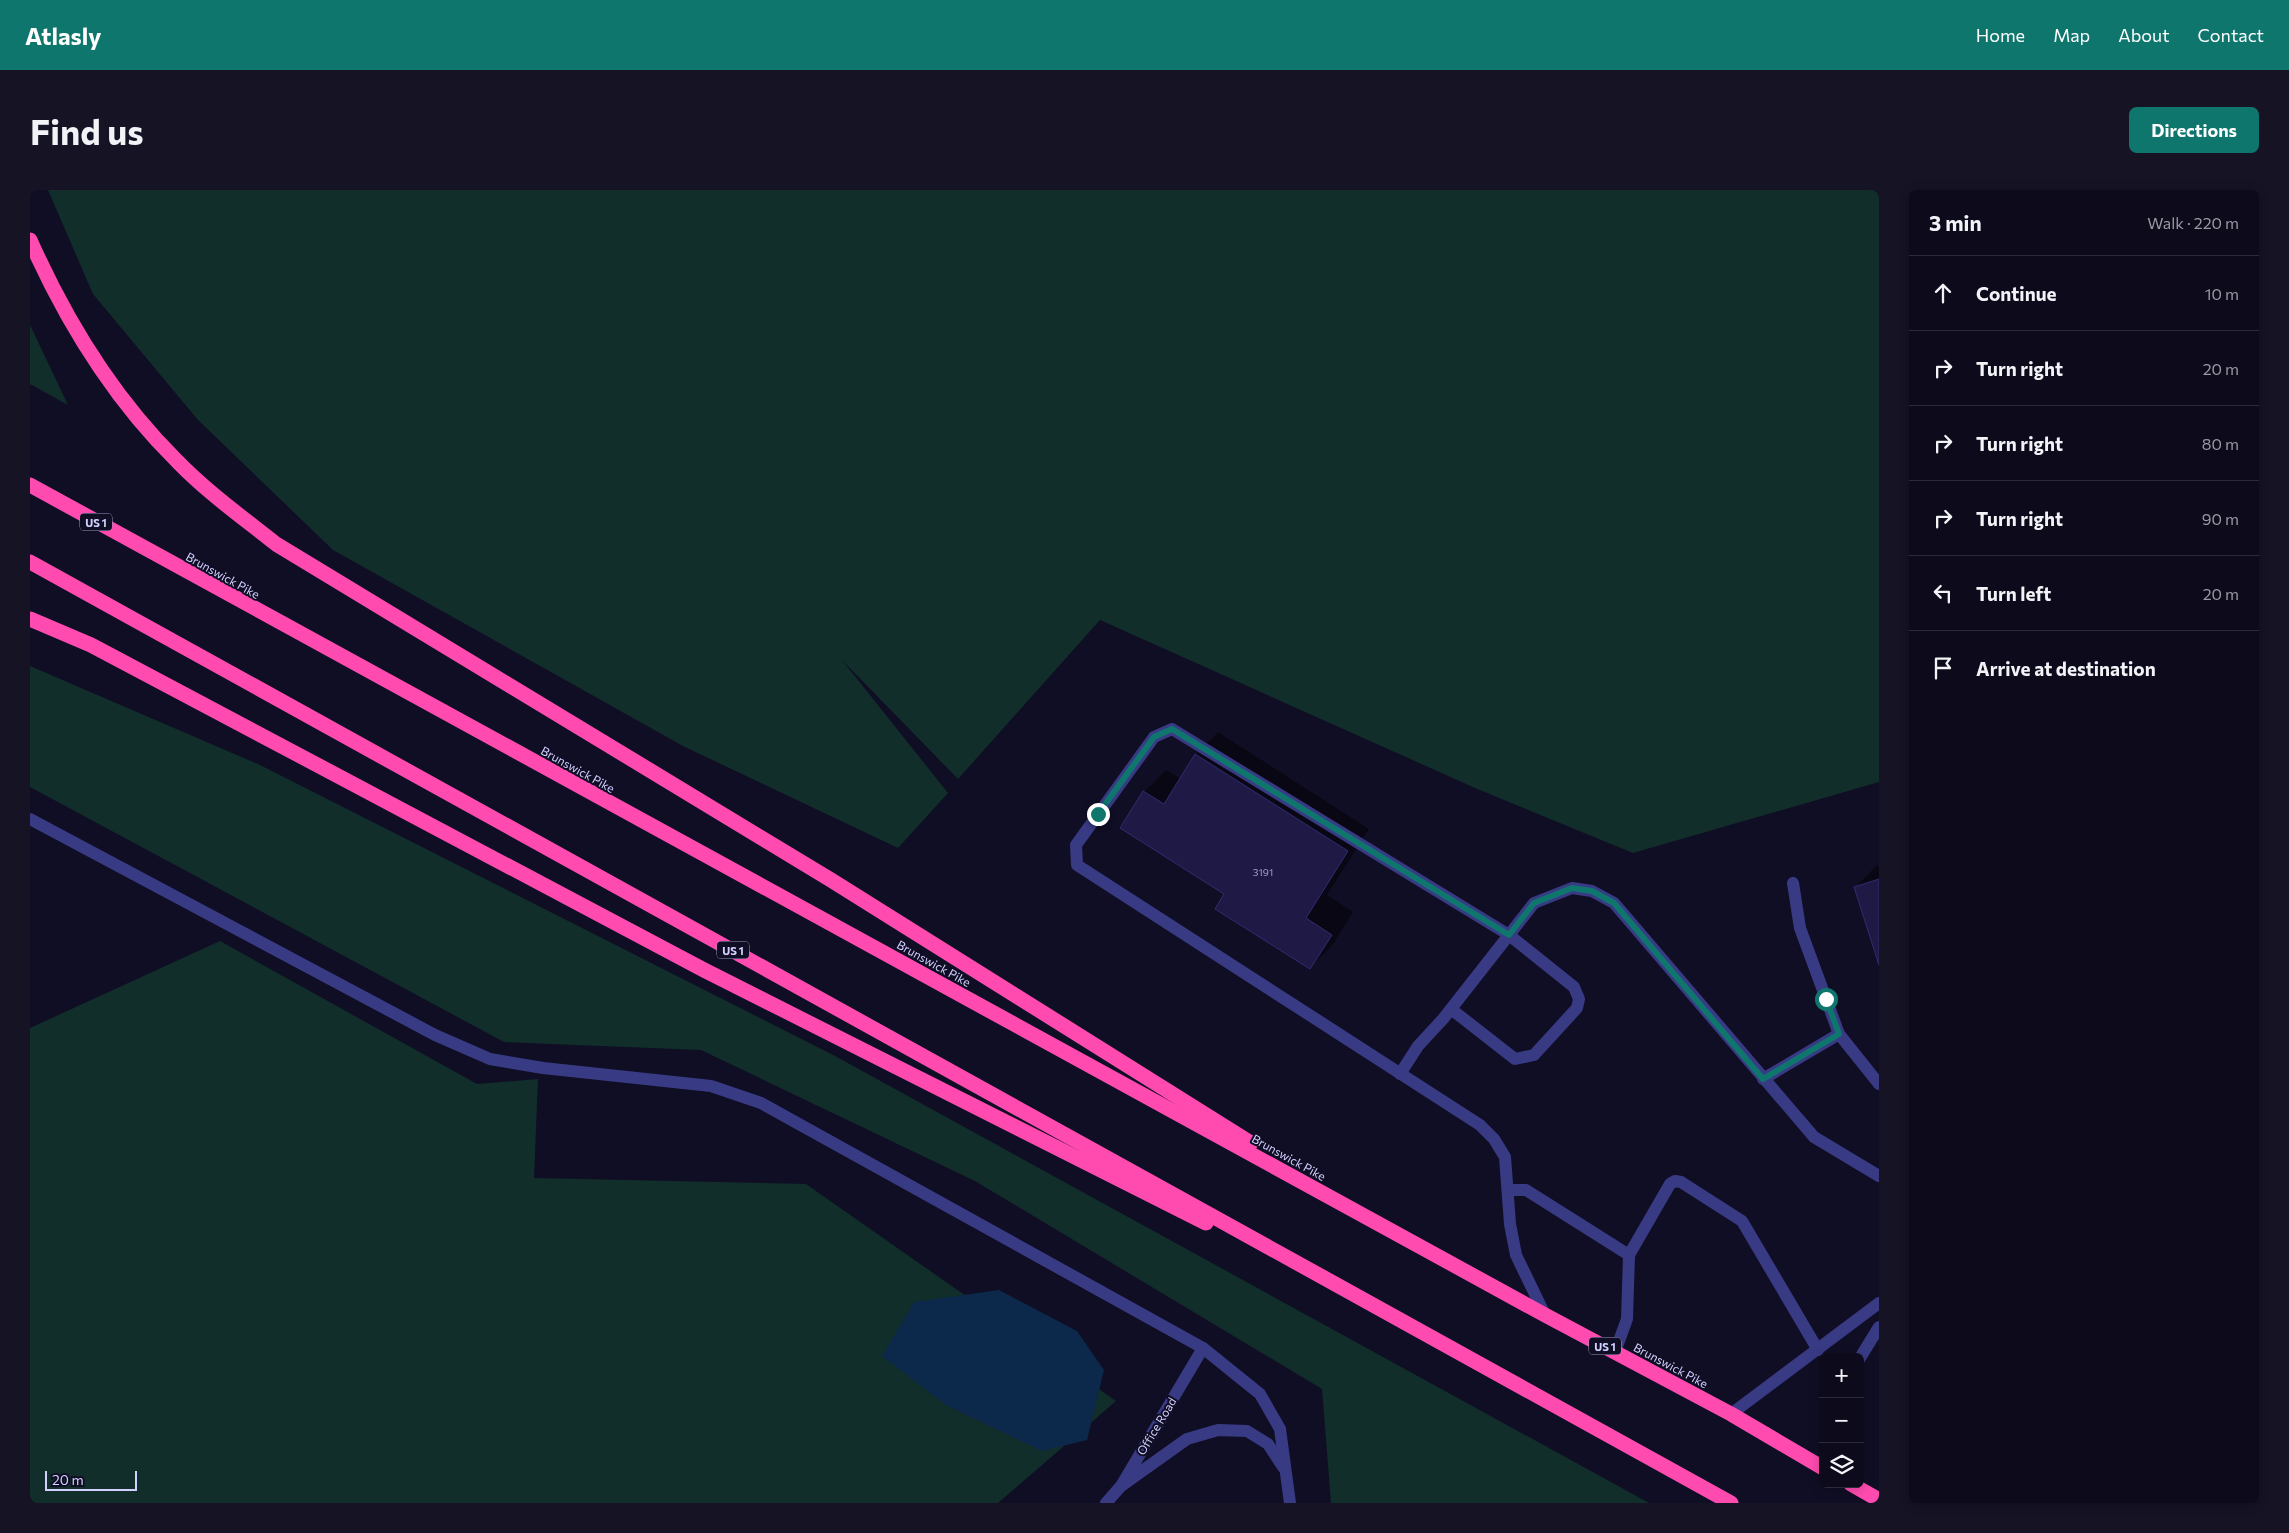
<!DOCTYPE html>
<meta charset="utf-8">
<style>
:root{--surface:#0c0a1b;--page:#151324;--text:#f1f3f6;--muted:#9a9aa3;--line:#2c2b3a;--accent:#0f766e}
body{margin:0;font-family:Commissioner,sans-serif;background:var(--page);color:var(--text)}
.controls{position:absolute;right:15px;bottom:15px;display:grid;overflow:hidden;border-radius:8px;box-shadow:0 2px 12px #0003}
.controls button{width:45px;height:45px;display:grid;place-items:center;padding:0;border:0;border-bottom:1px solid var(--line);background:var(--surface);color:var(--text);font:25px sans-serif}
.scale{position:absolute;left:15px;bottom:12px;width:92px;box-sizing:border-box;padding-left:5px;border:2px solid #d2d0ff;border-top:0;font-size:14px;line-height:18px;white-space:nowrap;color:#d2d0ff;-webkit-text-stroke:4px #100e24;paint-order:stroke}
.stop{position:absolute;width:15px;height:15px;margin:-11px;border:4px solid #0f766e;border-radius:50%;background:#fff}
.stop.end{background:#0f766e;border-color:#fff;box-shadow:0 1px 5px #0008}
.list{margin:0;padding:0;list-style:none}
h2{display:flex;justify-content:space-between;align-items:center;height:65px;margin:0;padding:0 20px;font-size:21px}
h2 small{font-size:16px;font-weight:400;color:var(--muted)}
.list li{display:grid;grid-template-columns:32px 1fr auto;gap:15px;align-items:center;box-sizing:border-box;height:75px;padding:0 20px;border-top:1px solid var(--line)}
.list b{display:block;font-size:19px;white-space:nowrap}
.list em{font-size:16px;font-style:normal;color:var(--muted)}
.icon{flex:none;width:28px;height:28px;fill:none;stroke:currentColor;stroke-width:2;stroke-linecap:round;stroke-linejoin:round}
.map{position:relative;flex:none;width:1849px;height:1313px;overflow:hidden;border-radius:8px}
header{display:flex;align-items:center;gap:30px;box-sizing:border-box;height:70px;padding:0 25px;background:var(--accent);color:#fff}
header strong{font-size:24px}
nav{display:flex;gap:28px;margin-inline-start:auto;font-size:18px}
.intro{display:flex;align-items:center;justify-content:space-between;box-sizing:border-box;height:120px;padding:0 30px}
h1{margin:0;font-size:35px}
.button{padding:12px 22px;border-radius:8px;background:var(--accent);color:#fff;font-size:18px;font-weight:700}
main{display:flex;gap:30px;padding:0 30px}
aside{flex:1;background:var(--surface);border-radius:8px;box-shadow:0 2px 12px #0003}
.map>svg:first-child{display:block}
.green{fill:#112e2a}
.water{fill:#0c284a}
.shadow{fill:#0007}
.building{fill:#1f1945;stroke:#332b71}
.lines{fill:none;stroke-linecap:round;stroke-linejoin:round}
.minor{stroke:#383b84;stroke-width:12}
.highway{stroke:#ff4baf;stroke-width:15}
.route{stroke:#0f766e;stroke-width:6}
.labels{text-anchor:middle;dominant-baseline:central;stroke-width:4;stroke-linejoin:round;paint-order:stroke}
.number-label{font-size:10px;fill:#a5a2d0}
.shield{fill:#100e24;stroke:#9896bd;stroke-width:1}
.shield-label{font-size:11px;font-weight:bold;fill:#d2d0ff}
.street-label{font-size:12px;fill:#d2d0ff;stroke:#100e24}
</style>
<header>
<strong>Atlasly</strong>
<nav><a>Home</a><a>Map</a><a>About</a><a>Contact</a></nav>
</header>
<div class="intro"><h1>Find us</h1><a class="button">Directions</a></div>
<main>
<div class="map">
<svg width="1849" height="1313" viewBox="0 0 1849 1313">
<rect width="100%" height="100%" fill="#100e24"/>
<g class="green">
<polygon points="18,0 1849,0 1849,592 1603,663 1445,598 1070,430 928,589 812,470 918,603 868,658 653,556 303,360 168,230 63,104"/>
<polygon points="0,135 38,215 0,194"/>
<polygon points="0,476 228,574 805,866 1619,1313 1301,1313 1292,1199 945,991 671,860 474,852 0,597"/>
<polygon points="190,751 447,894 508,889 504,988 776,994 1086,1211 968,1313 0,1313 0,838"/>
</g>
<polygon class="water" points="969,1100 1047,1141 1074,1180 1057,1250 1012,1261 916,1215 852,1166 884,1112"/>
<g class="shadow">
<polygon points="1188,542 1339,639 1297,705 1323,722 1302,756 1279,778 1196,703 1114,602 1136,580 1151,589 1166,565"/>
<polygon points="1847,675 1849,675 1849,771 1825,698"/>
</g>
<g class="building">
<polygon points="1165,564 1318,661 1276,728 1302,745 1280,779 1185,719 1194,704 1090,638 1113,601 1134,614"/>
<polygon points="1849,689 1849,775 1824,697"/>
</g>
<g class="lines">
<g class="minor">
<polyline points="0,629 405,845 460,869 513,878 681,896 731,913 1173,1158 1230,1204 1250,1239 1260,1313"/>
<polyline points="1763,693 1770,738 1809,844 1849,894"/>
<polyline points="1421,819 1485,869 1504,865 1547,818 1549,809 1544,797 1479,745 1142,539 1124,547 1046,655 1047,675 1450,935 1464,949 1475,967 1480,1034 1486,1065 1515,1125"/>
<polyline points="1370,884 1388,856 1413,829 1504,713 1542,698 1562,701 1584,713 1784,947 1849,986"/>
<polyline points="1733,889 1809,844"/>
<polyline points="1478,1000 1496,1000 1599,1065 1597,1129 1585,1162"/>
<polyline points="1599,1065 1640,994 1645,991 1651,992 1712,1031 1788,1160"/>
<polyline points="1830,1168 1849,1137"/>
<polyline points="1701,1224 1849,1113"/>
<polyline points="1091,1296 1157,1249 1188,1240 1217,1241 1238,1254 1253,1277"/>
<polyline points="1076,1313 1091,1296 1173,1158"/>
</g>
<g class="highway">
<path d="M0,50C36,131 83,208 147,271C177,302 212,327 246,354L801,690L1221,953"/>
<polyline points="0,295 1515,1125 1701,1224 1793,1278"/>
<polyline points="0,372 1701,1313"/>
<polyline points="0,429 61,455 674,780 1176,1033"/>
<polyline points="1821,1294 1849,1310"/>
</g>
</g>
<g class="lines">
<polyline class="route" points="1068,624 1124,547 1142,539 1479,745 1504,713 1542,698 1562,701 1584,713 1733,889 1809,844 1796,809"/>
</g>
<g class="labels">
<g class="number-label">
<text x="1233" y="682">3191</text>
</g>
<g class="shield">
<rect x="50" y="323.5" width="32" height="17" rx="4"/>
<rect x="687" y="751.5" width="32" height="17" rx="4"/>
<rect x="1559" y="1147.5" width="32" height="17" rx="4"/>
</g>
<g class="shield-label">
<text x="66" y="332">US 1</text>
<text x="703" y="760">US 1</text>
<text x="1575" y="1156">US 1</text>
</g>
<g class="street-label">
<text transform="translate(193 385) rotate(29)">Brunswick Pike</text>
<text transform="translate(548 579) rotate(29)">Brunswick Pike</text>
<text transform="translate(904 773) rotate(29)">Brunswick Pike</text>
<text transform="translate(1259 967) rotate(29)">Brunswick Pike</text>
<text transform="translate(1641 1175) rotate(28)">Brunswick Pike</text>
<text transform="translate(1126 1236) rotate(-59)">Office Road</text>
</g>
</g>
</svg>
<div class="controls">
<button>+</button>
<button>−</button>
<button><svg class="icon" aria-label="layers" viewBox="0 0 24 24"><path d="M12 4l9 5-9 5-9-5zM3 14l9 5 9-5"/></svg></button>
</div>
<div class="scale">20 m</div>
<div class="stop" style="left:1796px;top:809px"></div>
<div class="stop end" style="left:1068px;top:624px"></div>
</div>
<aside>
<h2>3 min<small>Walk · 220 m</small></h2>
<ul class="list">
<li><svg class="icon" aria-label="ahead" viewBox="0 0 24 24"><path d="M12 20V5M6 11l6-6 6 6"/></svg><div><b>Continue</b></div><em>10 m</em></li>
<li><svg class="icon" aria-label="right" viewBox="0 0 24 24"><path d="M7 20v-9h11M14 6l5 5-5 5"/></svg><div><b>Turn right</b></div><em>20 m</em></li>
<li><svg class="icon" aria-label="right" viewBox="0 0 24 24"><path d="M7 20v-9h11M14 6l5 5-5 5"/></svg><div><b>Turn right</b></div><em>80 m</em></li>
<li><svg class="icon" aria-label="right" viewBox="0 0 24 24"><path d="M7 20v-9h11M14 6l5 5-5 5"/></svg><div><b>Turn right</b></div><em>90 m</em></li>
<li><svg class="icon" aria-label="left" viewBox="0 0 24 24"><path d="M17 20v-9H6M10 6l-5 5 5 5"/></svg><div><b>Turn left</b></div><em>20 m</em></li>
<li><svg class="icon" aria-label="arrive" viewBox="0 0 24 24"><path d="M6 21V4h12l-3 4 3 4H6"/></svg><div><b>Arrive at destination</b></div></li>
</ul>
</aside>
</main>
